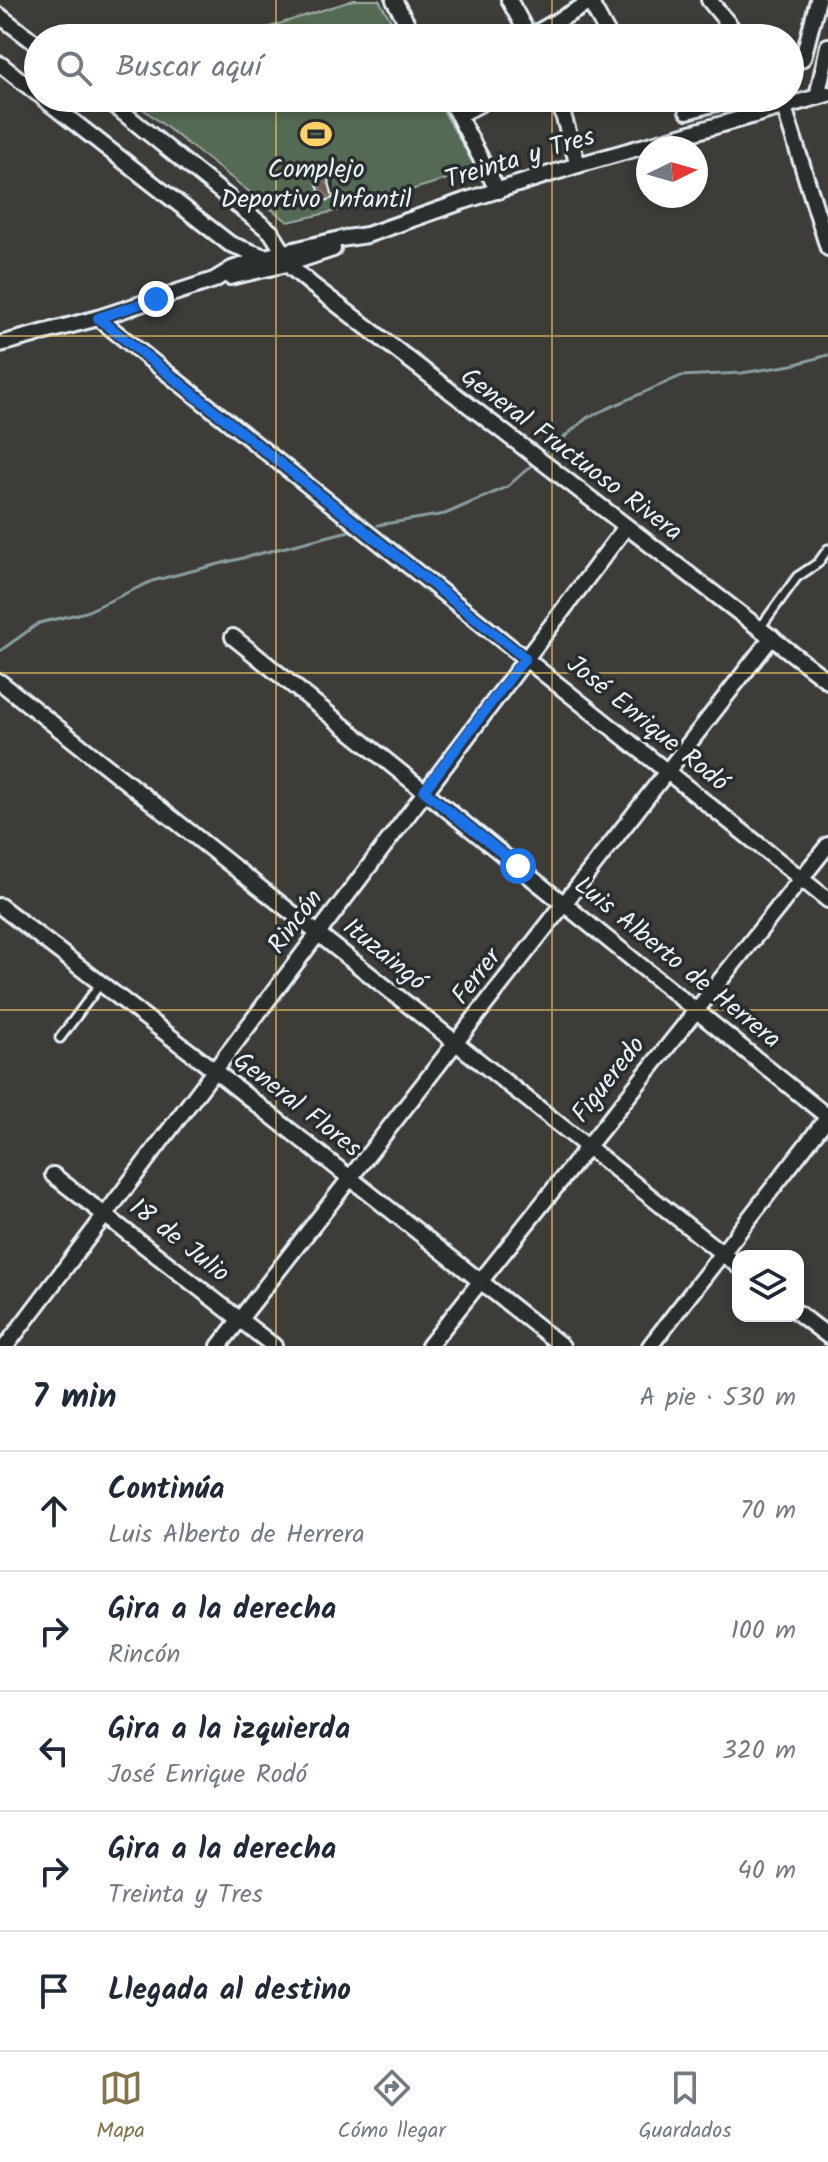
<!DOCTYPE html>
<html lang="es">
<meta charset="utf-8">
<style>
:root{--surface:#fff;--page:#f2f2f3;--text:#1f2937;--muted:#747a83;--line:#e0e1e3;--accent:#84754c}
body{margin:0;font-family:Kalam,sans-serif;background:var(--page);color:var(--text)}
.controls{position:absolute;right:24px;bottom:24px;display:grid;overflow:hidden;border-radius:16px;box-shadow:0 4px 12px #0003}
.controls button{width:72px;height:72px;display:grid;place-items:center;padding:0;border:0;border-bottom:2px solid var(--line);background:var(--surface);color:var(--text);font:40px sans-serif}
.compass{position:absolute;left:636px;top:136px;width:72px;height:72px;border-radius:50%;background:var(--surface);box-shadow:0 4px 12px #0003;rotate:85deg}
.stop{position:absolute;width:24px;height:24px;margin:-18px;border:6px solid #1a73e8;border-radius:50%;background:#fff}
.stop.end{background:#1a73e8;border-color:#fff;box-shadow:0 2px 8px #0008}
.list{margin:0;padding:0;list-style:none}
h2{display:flex;justify-content:space-between;align-items:center;height:104px;margin:0;padding:0 32px;font-size:34px}
h2 small{font-size:26px;font-weight:400;color:var(--muted)}
.list li{display:grid;grid-template-columns:52px 1fr auto;gap:24px;align-items:center;box-sizing:border-box;height:120px;padding:0 32px;border-top:2px solid var(--line)}
.list b{display:block;font-size:30px;white-space:nowrap}
.list p{margin:0;font-size:26px;white-space:nowrap;color:var(--muted)}
.list em{font-size:26px;font-style:normal;color:var(--muted)}
.icon{flex:none;width:44px;height:44px;fill:none;stroke:currentColor;stroke-width:2;stroke-linecap:round;stroke-linejoin:round}
.map{position:relative;flex:none;width:828px;height:1346px;overflow:hidden}
.search{position:absolute;background:var(--surface);box-shadow:0 4px 12px #0003;left:24px;right:24px;top:24px;height:88px;display:flex;align-items:center;gap:20px;box-sizing:border-box;padding:0 28px;border-radius:44px;color:var(--muted);font-size:30px}
.sheet{height:704px;background:var(--surface)}
nav{display:flex;justify-content:space-around;align-items:center;box-sizing:border-box;height:112px;border-top:2px solid var(--line);background:var(--surface);font-size:22px;color:var(--muted)}
nav a{display:grid;justify-items:center;gap:4px}
nav .on{color:var(--accent)}
.map>svg:first-child{display:block}
.park{fill:#546a55;stroke:#9eaea6;stroke-width:2}
.lines{fill:none;stroke-linecap:round;stroke-linejoin:round}
.stream{stroke:#889ea3;stroke-width:3}
.building{fill:url(#building-back-hatch);stroke:#e8f1f8;stroke-width:2;filter:url(#shadow)}
.lane-casing{stroke:#e8f1f8;stroke-width:13}
.street-casing{stroke:#e8f1f8;stroke-width:20}
.lane{stroke:#2a2d2e;stroke-width:7}
.street{stroke:#2a2d2e;stroke-width:14}
.route{stroke:#1a73e8;stroke-width:10}
.grid{fill:none;stroke:#ffd166;stroke-width:2;stroke-opacity:0.55}
.labels{text-anchor:middle;dominant-baseline:central;stroke-width:7;stroke-linejoin:round;paint-order:stroke}
.street-label{font-size:26px;fill:#e8f1f8;stroke:#2a2d2e}
.poi-label{font-size:26px;fill:#e8f1f8;stroke:#2a2d2e}
</style>
<div class="map">
<svg width="828" height="1346" viewBox="0 0 828 1346">
<defs>
<pattern id="building-back-hatch" width="6" height="6" patternUnits="userSpaceOnUse" patternTransform="scale(2)"><rect width="6" height="6" fill="#6e5f54"/><path d="M-1 5l2 2M0 0l6 6M5-1l2 2" fill="none" stroke="#83766d"/></pattern>
<filter id="shadow"><feDropShadow dx="4.5" dy="-4.5" stdDeviation="2" flood-color="#0009"/></filter>
</defs>
<rect width="100%" height="100%" fill="#3e3c39"/>
<filter id="ink" filterUnits="userSpaceOnUse"><feTurbulence type="fractalNoise" baseFrequency=".0125" numOctaves="2"/><feDisplacementMap in="SourceGraphic" scale="16" xChannelSelector="R" yChannelSelector="G"/><feConvolveMatrix kernelMatrix="1 2 1 2 8 2 1 2 1" color-interpolation-filters="sRGB"/></filter>
<g filter="url(#ink)">
<g class="park">
<polygon points="354,0 379,0 401,38 235,38"/>
<polygon points="129,98 436,98 477,170 358,206 288,222"/>
</g>
<g class="lines">
<g class="stream">
<polyline points="548,451 588,417 681,376 742,373 792,365 828,355"/>
<polyline points="378,525 445,514 507,487 533,464"/>
<polyline points="0,651 39,623 86,612 152,581 353,530"/>
</g>
</g>
<polygon class="building" points="326,170 333,198 322,202 314,173"/>
<g class="lines">
<defs>
<g id="lane">
<polyline points="760,628 797,577 818,563 828,549"/>
<polyline points="60,1038 101,983"/>
</g>
<g id="street">
<polyline points="394,0 415,38"/>
<polyline points="509,0 530,38"/>
<polyline points="589,0 610,38"/>
<polyline points="709,0 740,38"/>
<polyline points="0,16 38,45"/>
<polyline points="529,37 594,0"/>
<polyline points="0,64 38,94"/>
<polyline points="790,66 803,58 818,0"/>
<polyline points="817,97 828,46"/>
<polyline points="43,98 230,244 265,257 269,268"/>
<polyline points="105,98 271,232 283,251 287,264 312,285 828,681"/>
<polyline points="449,98 498,191"/>
<polyline points="558,98 578,165"/>
<polyline points="784,107 828,248"/>
<polyline points="687,111 734,98"/>
<polyline points="459,115 491,98"/>
<polyline points="230,277 287,264 333,249"/>
<polyline points="98,318 828,900"/>
<polyline points="0,344 98,318 214,280 232,269 265,257 340,239 367,235 464,201 578,165 828,94"/>
<polyline points="233,637 828,1117"/>
<polyline points="0,682 738,1266"/>
<polyline points="0,906 215,1071 562,1346"/>
<polyline points="53,1175 274,1346"/>
<polyline points="798,1313 828,1336"/>
<polyline points="6,1346 625,528"/>
<polyline points="219,1346 772,637"/>
<polyline points="429,1346 828,845"/>
<polyline points="650,1346 828,1117"/>
</g>
</defs>
<use href="#lane" class="lane-casing"/>
<use href="#street" class="street-casing"/>
<use href="#lane" class="lane"/>
<use href="#street" class="street"/>
</g>
</g>
<g class="lines" filter="url(#ink)">
<polyline class="route" points="156,299 98,318 525,658 424,791 518,866"/>
</g>
<path class="grid" d="M276,0V38M552,0V38M276,98V1346M552,98V1346M0,336H828M0,673H828M0,1010H828"/>
<defs>
<symbol id="stadium-bare" viewBox="-9 -9 18 18"><path d="M0-5a6.5 5 0 1 0 0 10a6.5 5 0 1 0 0-10ZM-3.5-1.8h7v3.6h-7Z" fill="#ffd166" stroke="#2a2d2e" stroke-width="2.5" paint-order="stroke"/></symbol>
</defs>
<g fill-rule="evenodd">
<use href="#stadium-bare" x="294" y="112" width="44" height="44"/>
</g>
<g class="labels">
<g class="street-label">
<text transform="translate(520 159) rotate(-17)">Treinta y Tres</text>
<text transform="translate(571 455) rotate(37)">General Fructuoso Rivera</text>
<text transform="translate(647 724) rotate(39)">José Enrique Rodó</text>
<text transform="translate(296 922) rotate(-53)">Rincón</text>
<text transform="translate(384 955) rotate(39)">Ituzaingó</text>
<text transform="translate(677 963) rotate(39)">Luis Alberto de Herrera</text>
<text transform="translate(477 977) rotate(-52)">Ferrer</text>
<text transform="translate(609 1080) rotate(-52)">Figueredo</text>
<text transform="translate(297 1105) rotate(38)">General Flores</text>
<text transform="translate(179 1241) rotate(38)">18 de Julio</text>
</g>
<g class="poi-label">
<text x="316" y="170">Complejo<tspan x="316" dy="30">Deportivo Infantil</tspan></text>
</g>
</g>
</svg>
<div class="controls">
<button><svg class="icon" aria-label="layers" viewBox="0 0 24 24"><path d="M12 4l9 5-9 5-9-5zM3 14l9 5 9-5"/></svg></button>
</div>
<svg class="compass" viewBox="-18 -18 36 36"><path d="M0-13l5 13h-10z" fill="#e53935"/><path d="M0 13l5-13h-10z" fill="#747a83"/></svg>
<div class="stop" style="left:518px;top:866px"></div>
<div class="stop end" style="left:156px;top:299px"></div>
<div class="search"><svg class="icon" aria-label="search" viewBox="0 0 24 24"><circle cx="10" cy="10" r="6"/><path d="M15 15l6 6"/></svg>Buscar aquí</div>
</div>
<section class="sheet">
<h2>7 min<small>A pie · 530 m</small></h2>
<ul class="list">
<li><svg class="icon" aria-label="ahead" viewBox="0 0 24 24"><path d="M12 20V5M6 11l6-6 6 6"/></svg><div><b>Continúa</b><p>Luis Alberto de Herrera</p></div><em>70 m</em></li>
<li><svg class="icon" aria-label="right" viewBox="0 0 24 24"><path d="M7 20v-9h11M14 6l5 5-5 5"/></svg><div><b>Gira a la derecha</b><p>Rincón</p></div><em>100 m</em></li>
<li><svg class="icon" aria-label="left" viewBox="0 0 24 24"><path d="M17 20v-9H6M10 6l-5 5 5 5"/></svg><div><b>Gira a la izquierda</b><p>José Enrique Rodó</p></div><em>320 m</em></li>
<li><svg class="icon" aria-label="right" viewBox="0 0 24 24"><path d="M7 20v-9h11M14 6l5 5-5 5"/></svg><div><b>Gira a la derecha</b><p>Treinta y Tres</p></div><em>40 m</em></li>
<li><svg class="icon" aria-label="arrive" viewBox="0 0 24 24"><path d="M6 21V4h12l-3 4 3 4H6"/></svg><div><b>Llegada al destino</b></div></li>
</ul>
</section>
<nav>
<a class="on"><svg class="icon" aria-label="map" viewBox="0 0 24 24"><path d="M3 6l6-2 6 2 6-2v14l-6 2-6-2-6 2zM9 4v14M15 6v14"/></svg>Mapa</a>
<a><svg class="icon" aria-label="directions" viewBox="0 0 24 24"><path d="M12 3l9 9-9 9-9-9zM9 14v-3h6M13 9l2 2-2 2"/></svg>Cómo llegar</a>
<a><svg class="icon" aria-label="saved" viewBox="0 0 24 24"><path d="M7 4h10v16l-5-4-5 4z"/></svg>Guardados</a>
</nav>
